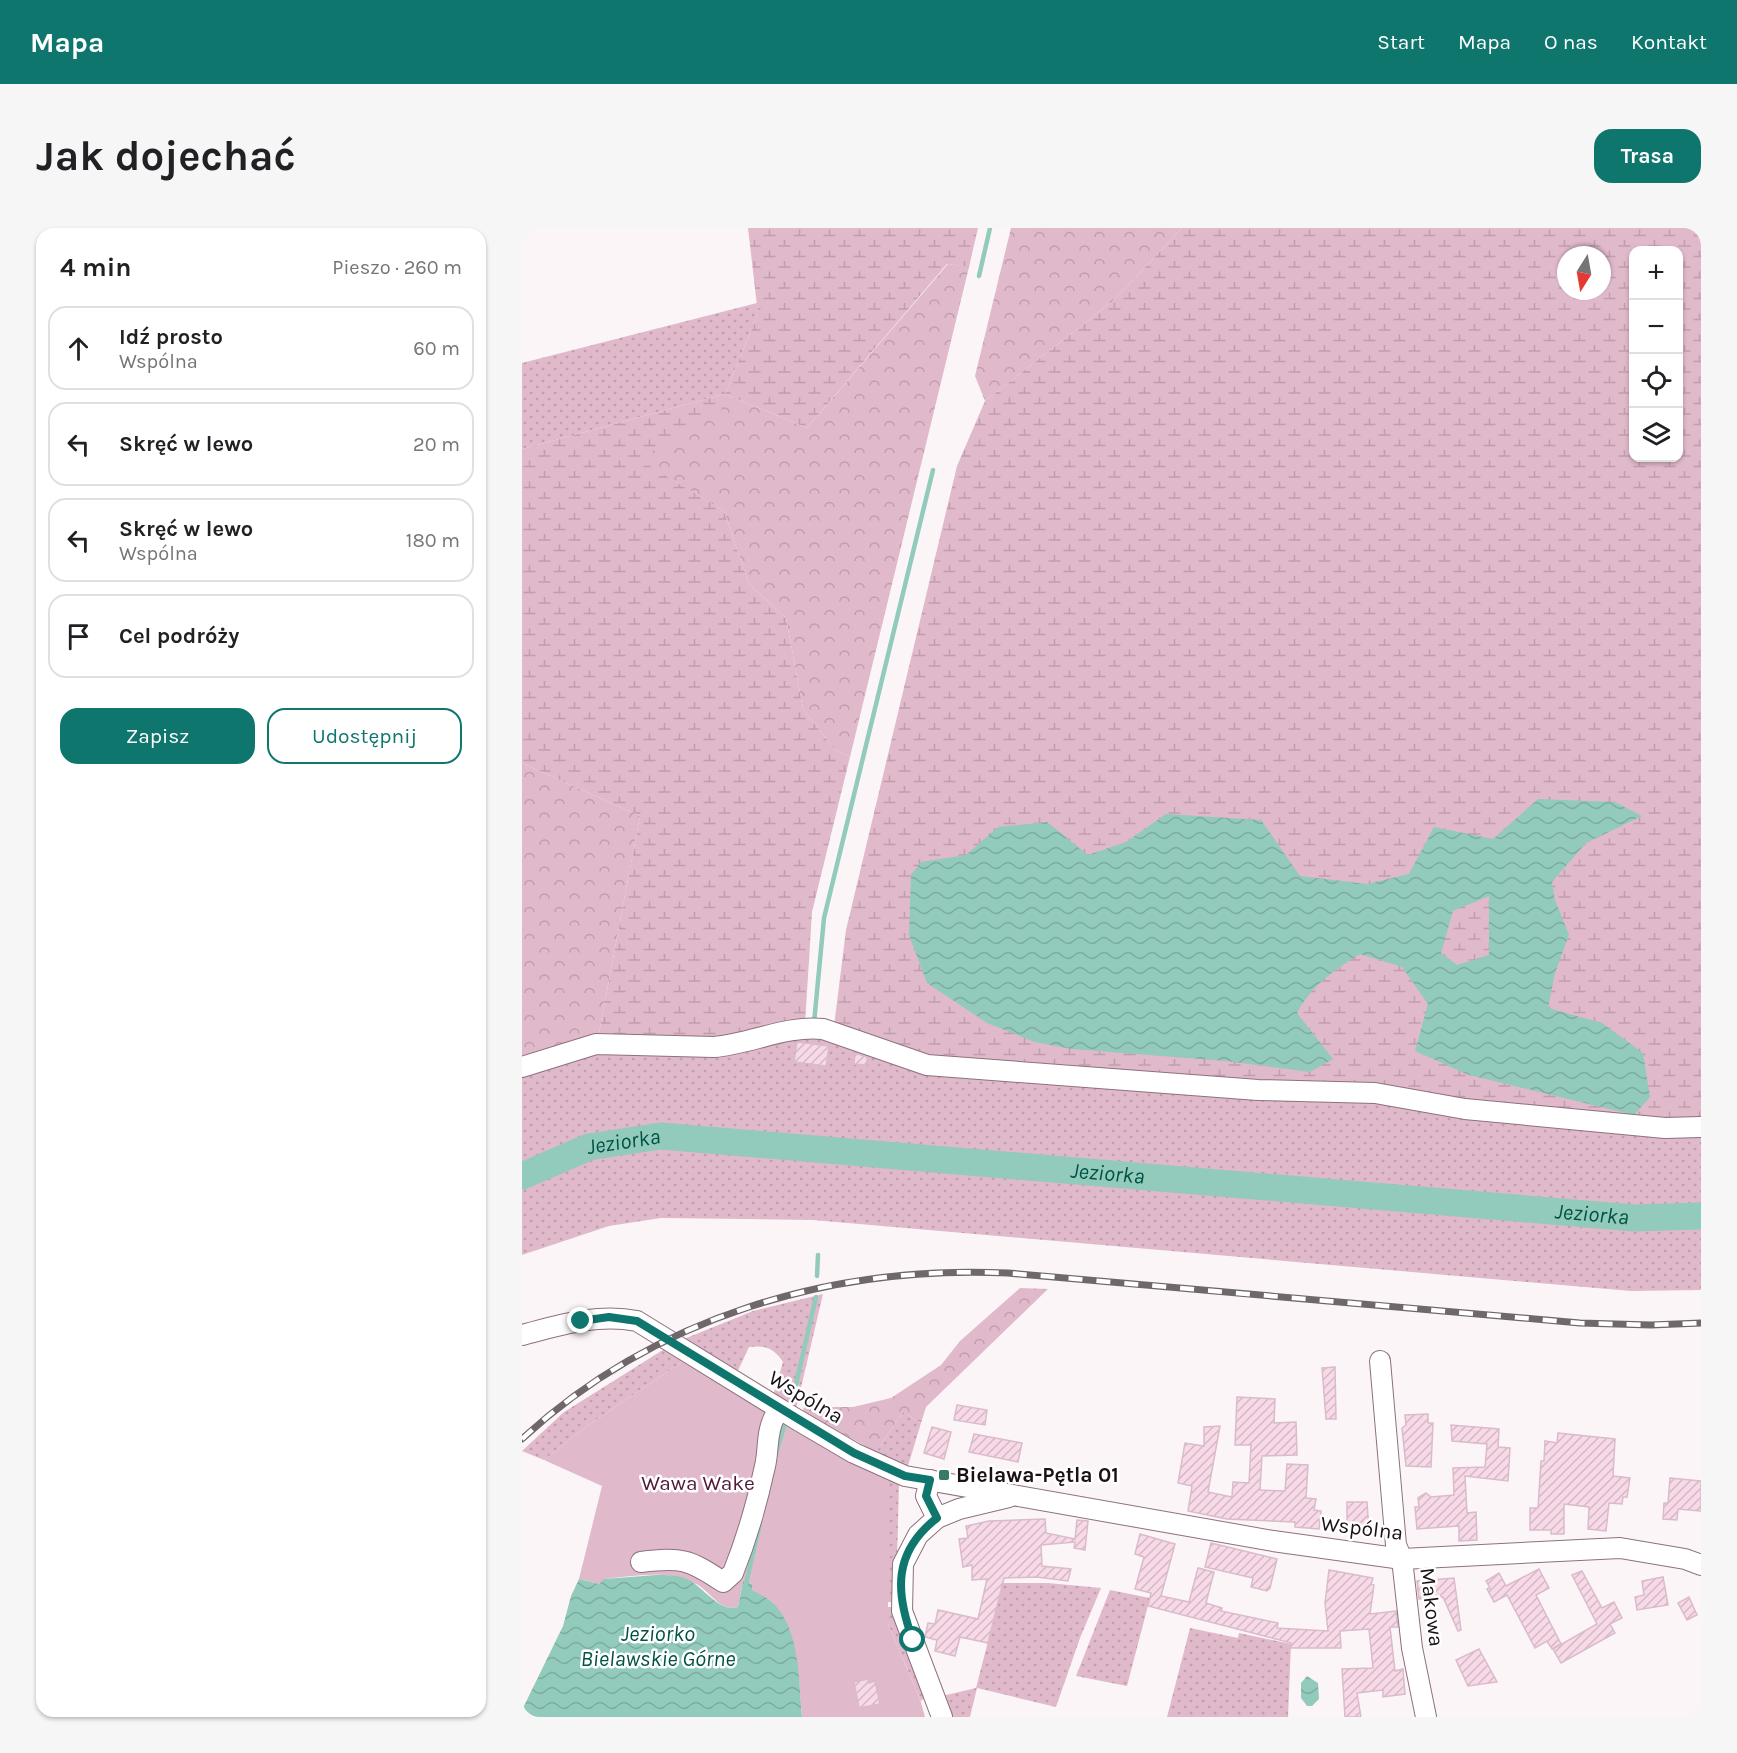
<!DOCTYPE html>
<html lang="pl">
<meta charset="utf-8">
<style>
:root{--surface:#fff;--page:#f6f6f6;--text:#202124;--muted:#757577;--line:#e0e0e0;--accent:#0f766e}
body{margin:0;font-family:Karla,sans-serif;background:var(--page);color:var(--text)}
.controls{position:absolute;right:18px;top:18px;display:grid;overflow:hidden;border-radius:12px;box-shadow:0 2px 4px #0004}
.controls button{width:54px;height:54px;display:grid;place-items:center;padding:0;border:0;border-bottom:2px solid var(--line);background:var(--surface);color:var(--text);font:30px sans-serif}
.compass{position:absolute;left:1035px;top:18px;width:54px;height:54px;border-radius:50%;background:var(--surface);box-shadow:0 2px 4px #0004;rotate:191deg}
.stop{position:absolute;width:18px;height:18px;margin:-14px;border:4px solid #0f766e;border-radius:50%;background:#fff}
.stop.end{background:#0f766e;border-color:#fff;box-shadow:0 2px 6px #0008}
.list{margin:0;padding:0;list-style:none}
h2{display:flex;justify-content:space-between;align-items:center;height:78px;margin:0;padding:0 24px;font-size:26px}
h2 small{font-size:20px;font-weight:400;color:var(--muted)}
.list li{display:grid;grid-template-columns:39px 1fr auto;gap:18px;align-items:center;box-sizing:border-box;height:84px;margin:0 12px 12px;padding:0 12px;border:2px solid var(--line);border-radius:18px}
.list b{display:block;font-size:22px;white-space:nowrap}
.list p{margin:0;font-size:20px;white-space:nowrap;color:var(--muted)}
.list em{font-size:20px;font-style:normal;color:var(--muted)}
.actions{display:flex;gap:12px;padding:18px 24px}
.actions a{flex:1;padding:14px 0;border:2px solid var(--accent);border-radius:18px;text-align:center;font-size:21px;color:var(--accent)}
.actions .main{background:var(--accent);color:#fff}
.icon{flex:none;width:33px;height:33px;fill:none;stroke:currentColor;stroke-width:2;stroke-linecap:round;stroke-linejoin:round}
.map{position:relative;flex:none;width:1179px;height:1489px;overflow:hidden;border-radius:18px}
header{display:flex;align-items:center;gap:36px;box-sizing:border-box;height:84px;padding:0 30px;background:var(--accent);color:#fff}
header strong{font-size:28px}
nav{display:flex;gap:33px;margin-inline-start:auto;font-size:21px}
.intro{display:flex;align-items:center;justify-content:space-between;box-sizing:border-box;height:144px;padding:0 36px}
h1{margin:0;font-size:42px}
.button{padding:15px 27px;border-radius:18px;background:var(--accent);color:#fff;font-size:21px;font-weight:700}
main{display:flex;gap:36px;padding:0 36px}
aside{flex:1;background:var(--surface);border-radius:18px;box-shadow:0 2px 4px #0004}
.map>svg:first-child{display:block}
.grass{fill:url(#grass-dots)}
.forest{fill:url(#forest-crowns)}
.wetland{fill:url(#wetland-marsh);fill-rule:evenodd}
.green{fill:#e0b9cb}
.water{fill:url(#water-waves);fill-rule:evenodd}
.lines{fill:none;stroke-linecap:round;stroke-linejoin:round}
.stream{stroke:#92cabb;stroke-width:4.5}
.river{stroke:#92cabb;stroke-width:27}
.building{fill:url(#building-hatch);stroke:#dabbc9;stroke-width:1.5}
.minor-casing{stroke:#8d717e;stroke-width:22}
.minor{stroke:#fff;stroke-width:20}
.rail-casing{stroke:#70676b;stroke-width:7}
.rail{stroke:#fff;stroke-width:4.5;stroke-dasharray:14;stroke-linecap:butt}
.route{stroke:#0f766e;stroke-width:8}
.poi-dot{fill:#387a6a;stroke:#fff;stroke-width:2}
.labels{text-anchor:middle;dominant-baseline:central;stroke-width:5;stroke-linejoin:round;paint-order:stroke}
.street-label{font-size:21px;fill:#1a1015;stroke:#fff}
.poi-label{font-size:21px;font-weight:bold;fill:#1a1015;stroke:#fff;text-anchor:start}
.park-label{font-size:21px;fill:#511939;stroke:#fff}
.water-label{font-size:22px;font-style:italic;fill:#005244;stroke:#fff}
</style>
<header>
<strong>Mapa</strong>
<nav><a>Start</a><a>Mapa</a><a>O nas</a><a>Kontakt</a></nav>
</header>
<div class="intro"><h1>Jak dojechać</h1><a class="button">Trasa</a></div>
<main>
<aside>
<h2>4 min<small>Pieszo · 260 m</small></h2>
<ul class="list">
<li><svg class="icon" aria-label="ahead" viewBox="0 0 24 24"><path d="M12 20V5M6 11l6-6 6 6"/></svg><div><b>Idź prosto</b><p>Wspólna</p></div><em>60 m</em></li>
<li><svg class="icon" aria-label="left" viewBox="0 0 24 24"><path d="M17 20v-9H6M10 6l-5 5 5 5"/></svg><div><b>Skręć w lewo</b></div><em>20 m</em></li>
<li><svg class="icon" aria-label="left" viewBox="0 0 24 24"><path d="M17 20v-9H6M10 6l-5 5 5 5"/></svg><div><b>Skręć w lewo</b><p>Wspólna</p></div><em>180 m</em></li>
<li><svg class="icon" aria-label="arrive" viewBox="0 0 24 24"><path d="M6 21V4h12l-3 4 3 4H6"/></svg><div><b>Cel podróży</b></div></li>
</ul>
<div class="actions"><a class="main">Zapisz</a><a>Udostępnij</a></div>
</aside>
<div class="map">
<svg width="1179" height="1489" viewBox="0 0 1179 1489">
<defs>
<pattern id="grass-dots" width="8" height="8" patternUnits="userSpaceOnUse" patternTransform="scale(1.5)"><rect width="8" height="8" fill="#e0b9cb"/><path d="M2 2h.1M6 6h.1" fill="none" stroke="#c09ead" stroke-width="1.8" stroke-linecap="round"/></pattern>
<pattern id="forest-crowns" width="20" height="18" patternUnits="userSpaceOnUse" patternTransform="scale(1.5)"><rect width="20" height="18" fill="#e0b9cb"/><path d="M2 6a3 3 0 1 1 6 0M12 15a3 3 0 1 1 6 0" fill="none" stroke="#c09ead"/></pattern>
<pattern id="wetland-marsh" width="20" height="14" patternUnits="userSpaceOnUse" patternTransform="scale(1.5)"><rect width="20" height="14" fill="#e0b9cb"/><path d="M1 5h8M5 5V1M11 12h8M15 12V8" fill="none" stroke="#c09ead"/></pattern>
<pattern id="water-waves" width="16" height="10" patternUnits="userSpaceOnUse" patternTransform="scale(1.5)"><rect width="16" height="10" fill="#92cabb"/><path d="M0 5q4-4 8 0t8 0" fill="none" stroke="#7daca0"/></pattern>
<pattern id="building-hatch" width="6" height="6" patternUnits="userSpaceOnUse" patternTransform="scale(1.5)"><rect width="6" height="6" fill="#f8d9e7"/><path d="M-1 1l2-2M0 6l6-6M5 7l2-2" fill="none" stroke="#d4b9c5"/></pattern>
</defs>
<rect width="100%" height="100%" fill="#fcf5f8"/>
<g class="grass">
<polygon points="235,75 236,86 203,166 0,221 0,135"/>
<polygon points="243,803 1179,893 1179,1062 1109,1063 291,992 139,990 87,998 0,1027 0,834"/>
<path d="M301,1066L274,1181L251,1168L261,1134C252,1120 243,1117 227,1119L214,1147L157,1113L231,1083Z"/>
<polygon points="144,1120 163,1132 65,1198 22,1232 0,1223 42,1184"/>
<polygon points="381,1184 399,1195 386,1238 354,1224"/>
<polygon points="366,1251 377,1255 374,1374 366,1374"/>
<polygon points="481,1355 526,1355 579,1360 558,1410 534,1479 455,1460 448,1489 429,1489 420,1468 454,1460"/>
<polygon points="588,1362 628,1370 605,1458 554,1448"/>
<polygon points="366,1379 374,1379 409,1465 399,1473 366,1396"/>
<polygon points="668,1400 716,1410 717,1405 769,1416 766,1489 645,1489"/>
</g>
<g class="forest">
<polygon points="489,0 660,0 591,73 463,173 453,148"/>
<polygon points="426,36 447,39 328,529 313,522 281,481 264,390 227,356 202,283 115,231 154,209 203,166 285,200"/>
<polygon points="0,535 118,588 76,810 0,834"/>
<polygon points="498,1060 526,1061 404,1179 399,1195 381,1184 354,1224 281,1184 283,1172 309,1179 331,1179 369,1170 419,1137 438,1113"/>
</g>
<g class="wetland">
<polygon points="226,0 456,0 447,39 425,36 285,200 203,166 199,184 116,231 202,283 227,356 264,390 281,481 313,522 328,529 290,684 283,796 214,811 76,810 118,588 0,535 0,221 203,166 236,86"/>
<path d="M660,0H1179V893L1141,892L404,831L312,798L324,702L435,238L463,173L591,73ZM1112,22H1156V230H1112ZM1044,27H1080V63H1044Z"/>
</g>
<path class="green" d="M163,1132L366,1251V1396L398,1471L403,1489H280L277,1451L251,1375L230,1362V1356L221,1353L216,1379C200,1385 188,1364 176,1357C147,1341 114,1348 83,1351L77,1356L57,1351L80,1258L22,1232L65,1198Z"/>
<g class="water">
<path d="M1016,571L1093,574L1120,588L1064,615L1030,654L1033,672L1047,707L1033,745L1026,780L1080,795L1121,825L1128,869L1112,887L947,847L893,823L906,776L880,739L838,726C812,742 789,758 775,785L811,831L788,844L704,833L550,821L513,814L465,795L405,755L387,707L389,647L399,634L444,627L476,599L525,594L566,627L604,614L644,586L739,592L778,648L845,656L887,646L912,599L971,611ZM967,668V727L935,737L919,725L931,683Z"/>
<path d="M134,1347C144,1347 154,1347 163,1350C179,1356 198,1386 216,1379L221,1353L230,1356V1362C237,1366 245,1370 251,1375C278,1401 277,1454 280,1489H0L1,1480L41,1398L49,1368L57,1351L77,1356L82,1351Z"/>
<polygon points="785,1448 796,1455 797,1471 790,1478 785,1478 779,1470 779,1455"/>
</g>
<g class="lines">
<g class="stream">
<polyline points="457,48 468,0"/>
<polyline points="292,795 302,690 411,242"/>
<polyline points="295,1048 296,1027"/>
<polyline points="269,1178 294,1069"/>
<polyline points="254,1225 263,1195"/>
<polyline points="223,1360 238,1295"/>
</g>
<path class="river" id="s1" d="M0,948L67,919L139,908L1112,990L1179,988"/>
</g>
<g class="building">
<polygon points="275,814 307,818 304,838 272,834"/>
<polygon points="333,825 345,829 345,837 332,836"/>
<polygon points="813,1139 814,1191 804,1191 800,1140"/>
<polygon points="715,1169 753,1171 752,1195 774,1194 775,1227 740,1228 738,1262 763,1263 765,1236 786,1237 784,1270 794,1271 792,1282 799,1283 797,1301 773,1299 773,1294 705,1291 666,1283 670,1258 656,1255 663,1215 682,1218 682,1199 698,1198 686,1264 710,1269 711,1254 727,1255 729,1217 713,1217"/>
<polygon points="435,1177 465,1182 463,1197 432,1192"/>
<polygon points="906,1186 906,1195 911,1195 909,1239 884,1238 880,1200 884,1197 883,1187"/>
<polygon points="929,1197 977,1201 976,1219 988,1220 986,1253 943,1248 945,1285 954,1284 955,1312 937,1313 937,1298 895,1301 893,1279 897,1279 896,1270 904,1265 909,1269 932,1267 931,1240 963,1239 965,1216 930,1213"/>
<polygon points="410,1199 429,1204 422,1231 402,1225"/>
<polygon points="1036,1205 1093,1211 1091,1248 1108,1250 1105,1269 1101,1269 1100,1276 1087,1275 1084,1303 1066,1301 1067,1279 1042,1276 1042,1306 1029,1306 1029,1302 1008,1302 1008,1280 1016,1280 1019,1233 1022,1233 1023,1213 1035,1215"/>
<polygon points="452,1206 500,1215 496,1234 447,1224"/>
<polygon points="1148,1250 1179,1253 1179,1283 1156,1281 1155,1292 1141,1291 1142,1275 1146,1275"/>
<polygon points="825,1274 845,1274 847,1302 825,1302"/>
<polygon points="523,1291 524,1305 553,1311 555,1292 566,1293 563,1322 552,1320 553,1314 519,1317 520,1338 549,1341 546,1353 515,1349 482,1350 466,1415 438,1409 433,1428 413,1423 415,1412 403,1409 406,1395 413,1396 416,1382 456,1391 465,1351 450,1352 450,1337 441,1339 437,1311 446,1310 444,1298 467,1293"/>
<polygon points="618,1306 653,1316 639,1368 667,1374 676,1340 692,1344 684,1375 700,1380 699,1383 756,1395 755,1400 806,1403 803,1375 807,1342 851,1350 849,1356 852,1357 848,1386 874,1383 876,1399 868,1399 873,1443 881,1441 883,1466 861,1469 861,1462 835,1465 839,1489 823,1489 820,1441 851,1440 847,1401 818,1403 819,1420 769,1420 769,1415 626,1378 629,1365 613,1361 622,1329 613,1326"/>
<polygon points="689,1315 755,1331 748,1360 745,1363 729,1359 731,1350 683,1339"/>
<polygon points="1017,1341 1027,1360 1014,1367 1039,1416 1030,1421 1025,1413 1013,1420 985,1367 972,1374 965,1361 968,1360 964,1353 977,1345 984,1358"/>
<polygon points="1060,1343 1080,1380 1092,1374 1100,1390 1088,1396 1093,1405 1039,1435 1031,1421 1075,1396 1050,1347"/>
<polygon points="1141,1349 1146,1377 1115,1382 1113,1369 1122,1367 1120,1353"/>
<polygon points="932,1350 939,1402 936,1403 921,1369 897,1371 895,1353"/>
<polygon points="1167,1369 1175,1387 1165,1392 1156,1375"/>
<polygon points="957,1421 975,1454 946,1458 934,1432"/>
<polygon points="346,1451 347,1455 353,1453 358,1476 337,1480 332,1454"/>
</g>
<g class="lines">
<defs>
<g id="minor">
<path d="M0,839L74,816L192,819C228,816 265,797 301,801L405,837L736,862L853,865L943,881L1143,900L1179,899"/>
<path d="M0,1107C38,1097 76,1085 115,1093L274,1191L332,1225L383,1248L751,1313L880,1331L1098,1320L1163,1331L1179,1337"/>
<polyline points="858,1133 874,1317 880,1331 890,1420 904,1489"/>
<polyline points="408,1252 404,1268 415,1290"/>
<path d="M119,1334C159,1329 167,1331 201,1354L211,1345C225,1310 235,1275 243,1238C247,1222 244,1203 253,1188"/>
<polyline points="420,1489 380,1383 381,1336 396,1307 415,1290 437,1281 487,1269"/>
</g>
</defs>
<use href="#minor" class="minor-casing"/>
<use href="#minor" class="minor"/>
<defs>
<path id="rail" d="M0,1211C132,1089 309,1037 486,1045L1058,1095L1129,1097L1179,1095"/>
</defs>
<use href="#rail" class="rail-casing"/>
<use href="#rail" class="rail"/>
</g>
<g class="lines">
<path class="route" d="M59,1093L87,1089L115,1093L332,1225L383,1248L408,1252L404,1268L415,1290C371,1324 373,1364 391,1412"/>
</g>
<rect class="poi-dot" x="416" y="1241" width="12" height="12" rx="3"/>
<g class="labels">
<g class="street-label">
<text transform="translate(284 1169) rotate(31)">Wspólna</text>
<text transform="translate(840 1300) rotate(7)">Wspólna</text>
<text transform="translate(910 1379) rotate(83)">Makowa</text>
</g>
<g class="poi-label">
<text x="434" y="1247">Bielawa-Pętla 01</text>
</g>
<g class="park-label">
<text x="176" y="1255">Wawa Wake</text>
</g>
<g class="water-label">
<text stroke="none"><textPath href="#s1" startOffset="108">Jeziorka</textPath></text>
<text stroke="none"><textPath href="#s1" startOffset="594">Jeziorka</textPath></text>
<text stroke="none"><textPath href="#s1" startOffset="1080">Jeziorka</textPath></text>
<text x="136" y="1406">Jeziorko<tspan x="136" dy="25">Bielawskie Górne</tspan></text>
</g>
</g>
</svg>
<div class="controls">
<button>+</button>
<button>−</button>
<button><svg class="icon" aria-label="locate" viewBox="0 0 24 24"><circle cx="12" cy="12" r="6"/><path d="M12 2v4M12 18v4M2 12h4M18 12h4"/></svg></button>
<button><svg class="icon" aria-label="layers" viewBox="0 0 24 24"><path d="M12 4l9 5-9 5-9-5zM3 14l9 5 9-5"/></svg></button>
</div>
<svg class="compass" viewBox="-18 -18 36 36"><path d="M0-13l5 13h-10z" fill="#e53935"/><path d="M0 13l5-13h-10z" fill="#757577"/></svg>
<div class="stop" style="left:391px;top:1412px"></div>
<div class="stop end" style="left:59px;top:1093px"></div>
</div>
</main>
